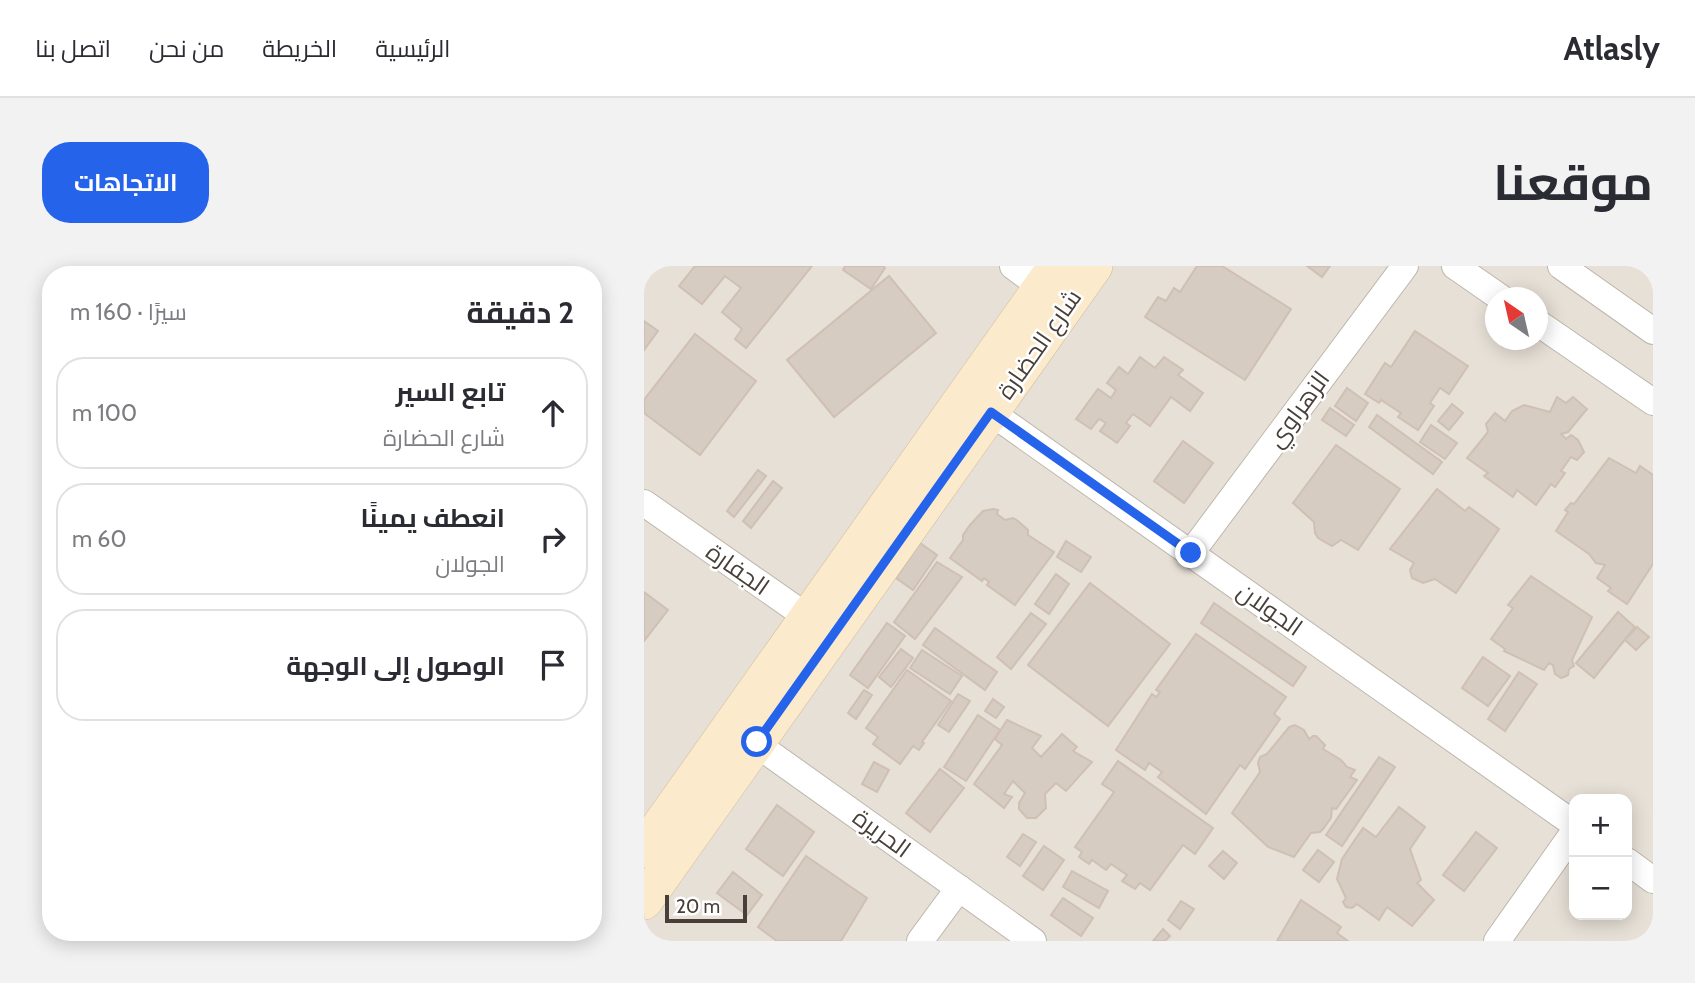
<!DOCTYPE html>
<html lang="ar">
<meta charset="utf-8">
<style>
:root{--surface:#fff;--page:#f2f2f3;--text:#2b2b33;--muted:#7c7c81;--line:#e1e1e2;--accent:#2563eb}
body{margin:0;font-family:Cabin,Cairo,sans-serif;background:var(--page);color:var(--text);direction:rtl}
.controls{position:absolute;right:21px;bottom:21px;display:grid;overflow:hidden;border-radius:14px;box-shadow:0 4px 18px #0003}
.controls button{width:63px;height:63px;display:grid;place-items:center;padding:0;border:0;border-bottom:2px solid var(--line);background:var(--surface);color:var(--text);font:35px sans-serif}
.compass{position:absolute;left:841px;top:21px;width:63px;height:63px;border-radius:50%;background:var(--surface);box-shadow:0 4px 18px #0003;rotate:326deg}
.scale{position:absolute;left:21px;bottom:18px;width:82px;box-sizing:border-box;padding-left:7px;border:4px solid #473f38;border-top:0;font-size:19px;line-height:24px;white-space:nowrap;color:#473f38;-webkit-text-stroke:5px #fff;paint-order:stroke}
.stop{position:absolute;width:21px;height:21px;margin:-16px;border:5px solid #2563eb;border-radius:50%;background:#fff}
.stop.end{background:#2563eb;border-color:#fff;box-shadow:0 2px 7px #0008}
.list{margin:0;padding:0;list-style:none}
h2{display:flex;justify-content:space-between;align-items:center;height:91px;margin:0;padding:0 28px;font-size:30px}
h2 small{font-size:23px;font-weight:400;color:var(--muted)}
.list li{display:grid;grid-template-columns:46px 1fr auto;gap:21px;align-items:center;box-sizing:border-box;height:112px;margin:0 14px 14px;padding:0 14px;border:2px solid var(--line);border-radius:28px}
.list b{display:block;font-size:26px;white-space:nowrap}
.list p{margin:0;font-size:23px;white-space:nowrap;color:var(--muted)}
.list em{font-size:23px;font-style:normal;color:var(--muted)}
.icon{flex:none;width:38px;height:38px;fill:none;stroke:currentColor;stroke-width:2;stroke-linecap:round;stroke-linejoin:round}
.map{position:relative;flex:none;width:1009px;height:675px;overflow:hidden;direction:ltr;border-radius:28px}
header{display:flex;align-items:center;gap:42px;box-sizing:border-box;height:98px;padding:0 35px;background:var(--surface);border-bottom:2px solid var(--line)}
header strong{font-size:33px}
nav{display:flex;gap:38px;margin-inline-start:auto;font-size:24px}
.intro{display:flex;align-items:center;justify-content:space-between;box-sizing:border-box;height:168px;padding:0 42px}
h1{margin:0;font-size:49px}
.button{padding:18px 32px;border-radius:28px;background:var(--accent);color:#fff;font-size:24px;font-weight:700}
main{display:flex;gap:42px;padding:0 42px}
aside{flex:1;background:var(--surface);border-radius:28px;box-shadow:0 4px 18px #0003}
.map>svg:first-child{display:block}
.residential{fill:#e7e0d7;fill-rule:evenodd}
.building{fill:#d7ccc2;stroke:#cfc0b3;stroke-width:2}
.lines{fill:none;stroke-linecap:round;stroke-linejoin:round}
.street-casing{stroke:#beb6ac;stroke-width:28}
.secondary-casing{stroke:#d1bc9b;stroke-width:38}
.street{stroke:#fff;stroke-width:26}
.secondary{stroke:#fbeacb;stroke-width:37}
.route{stroke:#2563eb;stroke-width:9}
.labels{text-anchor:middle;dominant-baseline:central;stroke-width:5;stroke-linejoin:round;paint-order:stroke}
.street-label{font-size:24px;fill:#473f38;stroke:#fff}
</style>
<header>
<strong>Atlasly</strong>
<nav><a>الرئيسية</a><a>الخريطة</a><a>من نحن</a><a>اتصل بنا</a></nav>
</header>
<div class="intro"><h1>موقعنا</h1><a class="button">الاتجاهات</a></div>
<main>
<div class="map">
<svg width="1009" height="675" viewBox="0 0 1009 675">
<rect width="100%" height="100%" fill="#f3efe9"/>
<path class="residential" d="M0,0H1009V675H0ZM852,32H894V74H852ZM930,533H983V649H930Z"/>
<g class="building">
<polygon points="51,0 168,0 102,82 91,73 98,63 78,46 97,22 81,10 58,38 35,20"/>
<polygon points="201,0 239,0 241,2 227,23 199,4"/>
<polygon points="553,0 578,0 647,43 601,114 501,51 514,31 522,35 530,22 536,26"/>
<polygon points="663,0 686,0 678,11"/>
<polygon points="245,10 292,67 190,151 143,94"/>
<polygon points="0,55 14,65 0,84"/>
<polygon points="771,65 824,100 805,128 796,122 786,137 790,140 774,164 754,151 757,147 737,134 735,137 721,128 741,97 747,101"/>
<polygon points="51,68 112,115 56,189 0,147 0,134"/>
<polygon points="496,91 511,102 520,91 539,104 534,109 559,127 546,145 527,131 506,160 489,148 482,157 486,160 473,177 456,165 462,157 455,153 447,163 432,153 454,123 467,132 472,124 463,117 475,101 484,108"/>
<polygon points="703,122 724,137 712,155 691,140"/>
<polygon points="913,131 922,137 929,131 943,143 924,166 917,168 922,173 927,169 934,174 940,186 933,194 927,191 917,205 921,207 911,221 907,218 892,239 873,224 869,231 840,210 844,207 823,192 844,166 842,158 851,147 861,155 868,145 880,139 906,146"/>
<polygon points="808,138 819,147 805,164 794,155"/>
<polygon points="686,142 710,159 702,170 678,154"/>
<polygon points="733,149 798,196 789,208 725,161"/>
<polygon points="787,159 813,177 801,193 776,176"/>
<polygon points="539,175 569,197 540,237 510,215"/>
<polygon points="692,179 756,223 714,284 697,274 688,280 674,272 671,267 670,256 649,237"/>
<polygon points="965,192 992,207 996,200 1009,209 1009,298 983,338 964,325 967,322 953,312 961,299 952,297 945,288 912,265 924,246 921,244 927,237 930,238"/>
<polygon points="114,204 122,210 90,251 83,245"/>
<polygon points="129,215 138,222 107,262 99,255"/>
<polygon points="793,223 821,245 825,241 855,263 812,327 791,313 779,317 768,312 766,304 770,297 746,283"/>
<polygon points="349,243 354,244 353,248 361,254 369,252 374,255 384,264 384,269 410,286 371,339 343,319 345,316 340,312 338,315 306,292 319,274 319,269 326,259 339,245"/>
<polygon points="422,275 447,291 437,306 413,291"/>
<polygon points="276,277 293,289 269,324 252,312"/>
<polygon points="293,296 318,311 271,373 250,356"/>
<polygon points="412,308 425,318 405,348 391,338"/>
<polygon points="887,310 948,351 928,394 930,400 925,403 924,409 920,411 917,412 911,408 909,399 905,397 900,404 860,385 861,383 847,373 869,342 864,339"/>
<polygon points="446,317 526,378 464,460 384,399"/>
<polygon points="0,326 24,344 0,375"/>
<polygon points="570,337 662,401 649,420 557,357"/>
<polygon points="974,346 991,361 950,412 932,397"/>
<polygon points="387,347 402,358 367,403 353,391"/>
<polygon points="243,357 261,370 224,422 206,409"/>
<polygon points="993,361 1005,371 992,384 981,374"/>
<polygon points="291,362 353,406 341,424 279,379"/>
<polygon points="552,368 642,431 630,448 636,453 601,503 596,499 562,548 514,511 518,506 505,497 501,504 472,484 508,428 512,431 516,426 512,424"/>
<polygon points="257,383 269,392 247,421 235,411"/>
<polygon points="278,384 318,410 306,428 266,402"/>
<polygon points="839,391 866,410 844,440 818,422"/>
<polygon points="263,404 307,435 278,476 280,477 275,484 269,480 256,498 229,478 234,471 222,462"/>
<polygon points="875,406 893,418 861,465 844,453"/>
<polygon points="220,424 228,429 212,453 204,447"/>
<polygon points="314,428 326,435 305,466 294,459"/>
<polygon points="349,433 360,441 352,452 341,445"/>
<polygon points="334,449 356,464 322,515 300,501"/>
<polygon points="363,454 397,470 388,482 397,491 418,468 433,481 429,485 448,496 422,525 412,517 401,528 402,542 392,552 383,552 375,543 375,537 381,527 369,515 360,528 368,531 360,542 330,518 358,479 351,473"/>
<polygon points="651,459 660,464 665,473 669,470 672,470 681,479 679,483 697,494 703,501 711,504 706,511 713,514 692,543 688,542 687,552 679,563 676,566 667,567 650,591 624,581 588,547 616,506 614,497 616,491 623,488 645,461"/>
<polygon points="735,491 751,501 698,580 682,569"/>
<polygon points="474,495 569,562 551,588 539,579 506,624 496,617 491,623 478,615 483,609 467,598 462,604 448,594 445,598 435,591 438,586 431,581 470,526 458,518"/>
<polygon points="230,496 245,504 233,526 218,518"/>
<polygon points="296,503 320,522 286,566 262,547"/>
<polygon points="133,539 170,566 139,610 102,583"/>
<polygon points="755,541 781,561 766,583 777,614 773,617 790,634 768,660 743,641 735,654 713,638 708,642 702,641 699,636 702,632 693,613 698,593 719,562 732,571"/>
<polygon points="832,566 853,582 820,625 799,609"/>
<polygon points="379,568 392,576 376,600 363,591"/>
<polygon points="400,580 420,594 399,624 379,610"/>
<polygon points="674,584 690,596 675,616 659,604"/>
<polygon points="579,585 593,597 580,613 565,600"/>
<polygon points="162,590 223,632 197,675 133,675 114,661"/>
<polygon points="428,605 464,625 455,642 419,621"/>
<polygon points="89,606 118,629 103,649 73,627"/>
<polygon points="419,632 449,652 437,670 407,649"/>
<polygon points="657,634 697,661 693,667 704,675 633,675"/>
<polygon points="537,635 550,643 536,663 524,654"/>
<polygon points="519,663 526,670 521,675 509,675"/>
</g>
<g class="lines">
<defs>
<g id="street">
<polyline points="369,0 412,32"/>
<polyline points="811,0 857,32"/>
<polyline points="917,0 1009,65"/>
<polyline points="894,57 1009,136"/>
<polyline points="332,136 930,558"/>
<polyline points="0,237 179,362"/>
<polyline points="547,287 761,0"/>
<polyline points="97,467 389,675"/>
<polyline points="983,595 1009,614"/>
<polyline points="276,675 315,622"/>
<polyline points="853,675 930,566"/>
</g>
<g id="secondary">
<polyline points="0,583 413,0"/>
<polyline points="0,635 450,0"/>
</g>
</defs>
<use href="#street" class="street-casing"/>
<use href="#secondary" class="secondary-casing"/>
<use href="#street" class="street"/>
<use href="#secondary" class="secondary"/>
</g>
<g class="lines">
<polyline class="route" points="113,476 347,146 547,287"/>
</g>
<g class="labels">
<g class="street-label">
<text transform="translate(395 78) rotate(-55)">شارع الحضارة</text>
<text transform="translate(654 143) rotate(-54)">الزهراوي</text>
<text transform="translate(94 303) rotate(35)">الجفارة</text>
<text transform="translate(626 343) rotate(35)">الجولان</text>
<text transform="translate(238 567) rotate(36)">الحريرة</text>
</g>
</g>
</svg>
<div class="controls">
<button>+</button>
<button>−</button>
</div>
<svg class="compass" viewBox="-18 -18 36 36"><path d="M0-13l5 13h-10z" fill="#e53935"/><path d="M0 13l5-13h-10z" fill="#7c7c81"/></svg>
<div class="scale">20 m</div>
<div class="stop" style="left:113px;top:476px"></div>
<div class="stop end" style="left:547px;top:287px"></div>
</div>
<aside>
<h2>2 دقيقة<small>سيرًا · 160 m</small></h2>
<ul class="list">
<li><svg class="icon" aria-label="ahead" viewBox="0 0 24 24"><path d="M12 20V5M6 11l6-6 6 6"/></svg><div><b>تابع السير</b><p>شارع الحضارة</p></div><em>100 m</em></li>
<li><svg class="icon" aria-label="right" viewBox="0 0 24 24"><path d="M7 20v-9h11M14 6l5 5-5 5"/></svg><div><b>انعطف يمينًا</b><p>الجولان</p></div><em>60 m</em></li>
<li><svg class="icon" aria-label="arrive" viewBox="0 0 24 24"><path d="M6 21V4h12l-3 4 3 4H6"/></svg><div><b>الوصول إلى الوجهة</b></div></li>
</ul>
</aside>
</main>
